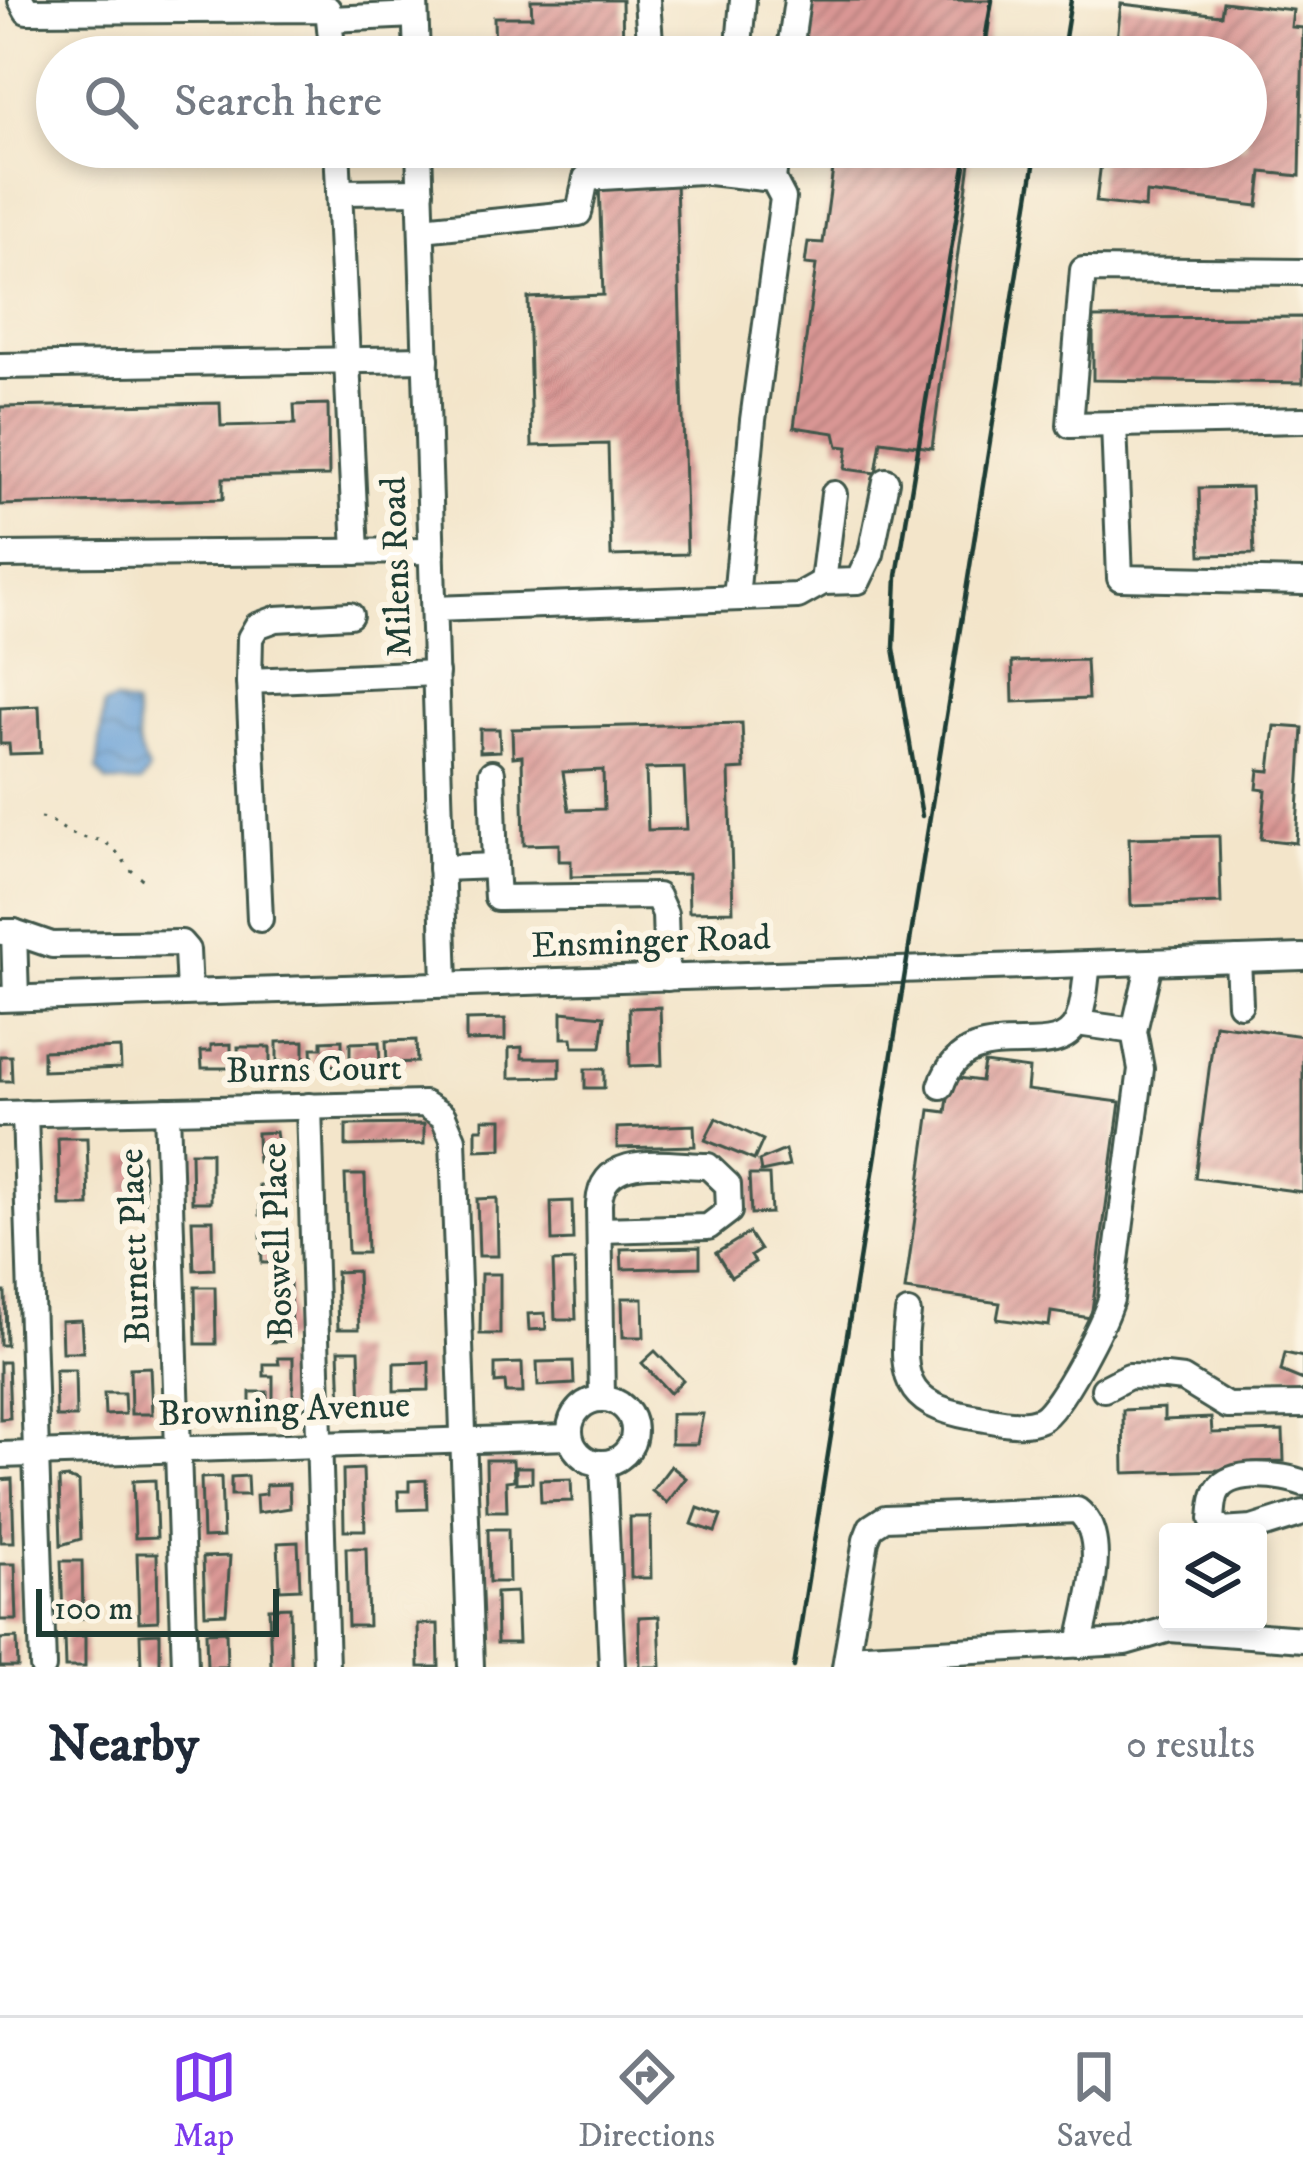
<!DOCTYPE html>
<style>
:root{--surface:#fff;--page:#f6f6f7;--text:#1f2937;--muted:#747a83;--line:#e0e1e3;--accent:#7c3aed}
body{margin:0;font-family:"IM FELL DW Pica",serif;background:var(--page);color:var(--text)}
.controls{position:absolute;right:36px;bottom:36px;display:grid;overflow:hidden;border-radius:12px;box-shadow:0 6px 18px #0003}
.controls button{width:108px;height:108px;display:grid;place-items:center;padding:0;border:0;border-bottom:3px solid var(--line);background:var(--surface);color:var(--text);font:60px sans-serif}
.scale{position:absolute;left:36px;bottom:30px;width:243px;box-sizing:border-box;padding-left:12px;border:6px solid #1f3d34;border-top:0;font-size:33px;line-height:42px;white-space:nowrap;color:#1f3d34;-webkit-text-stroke:9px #fcf5e5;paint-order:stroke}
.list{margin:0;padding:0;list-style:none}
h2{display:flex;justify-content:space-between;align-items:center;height:156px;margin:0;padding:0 48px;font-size:51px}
h2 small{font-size:39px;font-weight:400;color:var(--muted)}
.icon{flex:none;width:66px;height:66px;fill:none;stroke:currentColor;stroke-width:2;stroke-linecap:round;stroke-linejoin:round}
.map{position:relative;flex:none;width:1303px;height:1667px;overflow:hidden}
.search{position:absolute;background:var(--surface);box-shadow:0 6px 18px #0003;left:36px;right:36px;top:36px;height:132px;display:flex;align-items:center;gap:30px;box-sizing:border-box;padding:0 42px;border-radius:66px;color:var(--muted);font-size:45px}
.sheet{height:348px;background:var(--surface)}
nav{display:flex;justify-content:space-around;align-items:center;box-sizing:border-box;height:168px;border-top:3px solid var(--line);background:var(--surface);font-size:33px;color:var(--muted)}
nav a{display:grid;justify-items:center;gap:6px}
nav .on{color:var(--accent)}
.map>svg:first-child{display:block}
.water{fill:url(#water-waves);stroke:#446e86;stroke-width:3}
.building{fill:url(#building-hatch);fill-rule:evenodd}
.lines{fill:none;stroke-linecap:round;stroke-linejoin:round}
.minor-casing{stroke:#3f564a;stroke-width:30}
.path{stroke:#3f564a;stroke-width:3;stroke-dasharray:3 9;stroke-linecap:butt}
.minor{stroke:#fff;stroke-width:24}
.rail{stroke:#1f3d34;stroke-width:4.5}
.labels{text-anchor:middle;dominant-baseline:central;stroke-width:12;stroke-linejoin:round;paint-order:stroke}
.street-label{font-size:36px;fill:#1f3d34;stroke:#fcf5e5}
</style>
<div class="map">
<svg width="1303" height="1667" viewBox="0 0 1303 1667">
<defs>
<pattern id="water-waves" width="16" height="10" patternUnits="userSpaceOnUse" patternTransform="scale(3)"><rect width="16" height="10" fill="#69a0d7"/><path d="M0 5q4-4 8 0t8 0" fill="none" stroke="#5684af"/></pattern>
<pattern id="building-hatch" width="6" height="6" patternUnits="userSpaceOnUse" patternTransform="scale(3)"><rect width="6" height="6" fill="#da9794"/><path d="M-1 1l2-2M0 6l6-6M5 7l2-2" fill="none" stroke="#b07c7a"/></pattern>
</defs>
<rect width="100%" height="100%" fill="#fcf5e5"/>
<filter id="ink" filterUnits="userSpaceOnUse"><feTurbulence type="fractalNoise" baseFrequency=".00833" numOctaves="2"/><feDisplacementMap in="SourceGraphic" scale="24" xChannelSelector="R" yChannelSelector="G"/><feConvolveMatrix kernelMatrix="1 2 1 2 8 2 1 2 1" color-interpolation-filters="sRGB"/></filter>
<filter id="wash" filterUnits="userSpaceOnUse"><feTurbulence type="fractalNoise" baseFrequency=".004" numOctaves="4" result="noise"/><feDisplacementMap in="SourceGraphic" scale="48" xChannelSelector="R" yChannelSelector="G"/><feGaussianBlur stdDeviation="2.7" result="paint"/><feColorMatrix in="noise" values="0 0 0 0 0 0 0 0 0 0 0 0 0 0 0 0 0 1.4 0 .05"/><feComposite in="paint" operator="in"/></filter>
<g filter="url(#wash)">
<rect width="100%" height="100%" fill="#f3e5ca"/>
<path class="water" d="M115,701L134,706C143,735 130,736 149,771L141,783L107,782L97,770L104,705Z"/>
<g id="blocks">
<g class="building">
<polygon points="531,0 622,0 623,53 495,56 494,17 532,17"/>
<polygon points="802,0 992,0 985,57 794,57"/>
<polygon points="1223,2 1293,10 1291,27 1303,28 1300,176 1262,172 1258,206 1146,193 1145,208 1096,202 1103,147 1246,147 1246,57 1115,57 1121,4 1221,15"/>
<polygon points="836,147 972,147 932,448 881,441 876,473 845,469 848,447 838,446 835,433 794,427 816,265 805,264 808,242 823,243"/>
<polygon points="676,180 687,554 611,556 608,444 532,446 528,298 603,295 599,182"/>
<polygon points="1303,317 1303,383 1093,380 1093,318"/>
<polygon points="220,403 221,426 295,424 294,405 328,404 329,476 223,478 223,499 0,505 0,407"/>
<polygon points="1251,487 1254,554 1201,555 1199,488"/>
<polygon points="1086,660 1088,699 1013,702 1012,662"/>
<polygon points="39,706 41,753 10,754 9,744 0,744 0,708"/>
<path d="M742,723L744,769L729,770L733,911L689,912L688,874L571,877V861H559V844L524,845L522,756L513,757L512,729ZM684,768L687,829L648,830L646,769ZM603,770L604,809L569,810L563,772Z"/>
<polygon points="1275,726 1303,728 1296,843 1261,839 1266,790 1257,789 1259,770 1270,771"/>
<polygon points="480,729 499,729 500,751 480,752"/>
<polygon points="1219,836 1221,903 1131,906 1129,838"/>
<polygon points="660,1007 662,1065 630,1066 629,1008"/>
<polygon points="562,1012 605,1016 601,1047 573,1047 572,1038 562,1038"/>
<polygon points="505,1019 505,1040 466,1041 466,1020"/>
<polygon points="1215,1024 1303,1036 1303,1192 1195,1178"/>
<polygon points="342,1040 342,1065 313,1066 312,1048 322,1048 322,1041"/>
<polygon points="416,1040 417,1062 387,1063 386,1041"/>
<polygon points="304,1041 304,1067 277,1061 277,1042"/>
<polygon points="379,1042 380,1065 350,1061 350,1043"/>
<polygon points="231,1044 231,1068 202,1068 201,1051 211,1051 211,1045"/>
<polygon points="238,1047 270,1047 270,1068 239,1064"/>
<polygon points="522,1047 522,1058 560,1058 560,1077 509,1078 509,1048"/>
<polygon points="120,1048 121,1068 43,1071 43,1051"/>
<polygon points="0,1056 11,1056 12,1081 0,1081"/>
<polygon points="984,1063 1029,1069 1027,1090 1120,1102 1091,1318 1051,1312 1049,1326 997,1319 1000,1303 905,1290 930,1110 946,1112 951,1077 981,1081"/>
<rect x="585" y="1069" width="19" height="19"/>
<polygon points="716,1118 763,1140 754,1160 705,1140"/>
<polygon points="483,1119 502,1119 502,1149 476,1150 476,1129 483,1129"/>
<polygon points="424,1124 424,1144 346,1146 346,1125"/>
<polygon points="694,1125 695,1146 617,1148 617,1128"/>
<polygon points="276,1132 280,1162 258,1162 257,1133"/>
<polygon points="58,1138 87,1138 89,1206 60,1206"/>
<polygon points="785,1150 789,1166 761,1172 759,1161"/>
<polygon points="191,1152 211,1152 211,1202 192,1202"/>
<polygon points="143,1154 145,1204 124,1205 123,1155"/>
<polygon points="345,1175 365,1175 367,1253 348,1253"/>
<polygon points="749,1175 769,1175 771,1213 751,1214"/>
<polygon points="259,1185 280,1185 281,1215 260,1215"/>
<polygon points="497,1198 498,1256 479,1256 477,1199"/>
<polygon points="572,1201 573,1240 552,1241 551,1202"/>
<polygon points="192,1220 213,1220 214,1269 194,1270"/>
<polygon points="261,1233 282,1233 282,1263 262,1263"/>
<polygon points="749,1233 760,1250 751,1256 755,1262 731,1277 716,1253"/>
<polygon points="700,1247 700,1267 622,1269 621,1249"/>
<polygon points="574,1261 576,1319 555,1319 553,1262"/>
<polygon points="357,1271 359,1329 338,1329 336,1272"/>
<polygon points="481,1274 500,1274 500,1334 480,1334"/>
<polygon points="290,1284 291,1341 271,1342 270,1285"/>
<polygon points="195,1287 215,1287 216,1344 196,1344"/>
<polygon points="0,1292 5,1292 6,1345 0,1345"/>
<polygon points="622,1298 643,1298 644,1337 623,1337"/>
<polygon points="545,1313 546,1329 529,1330 528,1314"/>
<polygon points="81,1320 83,1352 62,1352 61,1321"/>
<polygon points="339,1350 359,1350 361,1407 341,1408"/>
<polygon points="655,1351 683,1380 670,1393 642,1363"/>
<polygon points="1285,1353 1303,1357 1303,1380 1281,1371"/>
<polygon points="278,1358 293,1358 293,1409 273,1410 273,1376 264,1376 264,1364 279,1364"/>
<polygon points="573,1361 574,1384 538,1386 537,1362"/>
<polygon points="0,1362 8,1362 10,1418 0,1419"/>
<polygon points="429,1362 429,1390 394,1391 394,1363"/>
<polygon points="522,1363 523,1393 506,1393 505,1382 495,1383 495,1364"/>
<polygon points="150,1367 152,1414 131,1414 130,1368"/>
<polygon points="55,1370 75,1370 76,1417 56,1417"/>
<rect x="250" y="1392" width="17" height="18"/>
<polygon points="104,1393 124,1393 125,1414 105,1415"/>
<polygon points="1164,1408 1164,1420 1211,1418 1212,1433 1283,1431 1284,1461 1253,1462 1253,1469 1124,1473 1123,1410"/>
<polygon points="671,1414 703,1414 697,1444 671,1444"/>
<polygon points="486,1460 513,1460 514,1480 506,1481 507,1511 487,1511"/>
<polygon points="671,1466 686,1478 667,1503 652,1491"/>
<polygon points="516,1467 532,1467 532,1482 516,1483"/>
<polygon points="363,1469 365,1530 344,1530 343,1470"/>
<polygon points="247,1476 248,1495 231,1495 231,1477"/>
<polygon points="221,1477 223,1537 203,1538 201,1478"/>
<polygon points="68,1478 79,1482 81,1539 61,1545 59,1479"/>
<polygon points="12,1479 14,1542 0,1542 0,1480"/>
<polygon points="571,1479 572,1501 541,1502 540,1480"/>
<polygon points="155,1480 157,1537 135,1538 133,1481"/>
<polygon points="426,1480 427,1509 399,1510 398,1491 409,1491 409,1481"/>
<polygon points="289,1484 290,1508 257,1513 256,1495 266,1494 266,1485"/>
<polygon points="698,1508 721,1516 715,1532 692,1524"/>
<polygon points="630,1517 650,1517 651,1578 631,1578"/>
<polygon points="488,1529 508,1529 509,1582 489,1582"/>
<polygon points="298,1542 300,1589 280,1590 278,1543"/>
<polygon points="346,1548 366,1548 368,1626 348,1626"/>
<polygon points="137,1553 157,1553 158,1621 139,1622"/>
<polygon points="230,1556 226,1613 205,1614 203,1557"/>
<polygon points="61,1561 82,1561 83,1618 63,1618"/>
<polygon points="0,1564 15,1564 17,1620 0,1620"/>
<polygon points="516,1592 518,1643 497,1643 496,1593"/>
<polygon points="290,1607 291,1667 271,1667 269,1608"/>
<polygon points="659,1616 661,1667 640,1667 639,1617"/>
<polygon points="418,1624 438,1624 439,1667 419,1667"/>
<polygon points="226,1631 227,1667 207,1667 206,1632"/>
<polygon points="160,1633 160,1667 141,1667 140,1634"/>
<polygon points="64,1636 85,1636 85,1667 65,1667"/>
<polygon points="17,1638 18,1667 0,1667 0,1639"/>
</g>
</g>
</g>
<g filter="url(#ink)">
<use href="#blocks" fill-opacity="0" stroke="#3f564a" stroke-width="3"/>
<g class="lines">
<defs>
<g id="minor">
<polyline points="21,0 27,11 328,9 333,57"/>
<polyline points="415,0 417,57"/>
<polyline points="331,19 415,15"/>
<polyline points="644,57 650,42 647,0"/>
<polyline points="738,57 743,0"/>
<polyline points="789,57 797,0"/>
<polyline points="337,147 356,552"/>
<polyline points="419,147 445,984"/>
<polyline points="773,179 777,147"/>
<polyline points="339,192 421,191"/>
<polyline points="422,229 579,213 586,178 700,171 773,179 783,198 753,420 736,598"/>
<polyline points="1303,272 1083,270 1070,425 1303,420"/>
<polyline points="0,366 426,359"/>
<polyline points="1114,424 1120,578 1303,582"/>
<polyline points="0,555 432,551"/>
<polyline points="823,582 834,494"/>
<polyline points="434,609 798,596 823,582 858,581 871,554 886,481"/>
<polyline points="249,681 250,638 257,626 276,619 350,615"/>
<polyline points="492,773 495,866"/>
<polyline points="441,868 495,866 497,898 657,896 665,914 667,978"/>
<polyline points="260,919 249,681 436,673"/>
<polyline points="2,932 14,932 16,998"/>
<polyline points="14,932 52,945 181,943 187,950 189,992"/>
<polyline points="1238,959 1240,1004"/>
<polyline points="0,999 1303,957"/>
<polyline points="1077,1023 1134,1031"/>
<path d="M941,1086C967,1010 1055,1069 1077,1022C1085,1005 1085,982 1088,965"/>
<polyline points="309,1106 326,1667"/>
<polyline points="167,1110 185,1667"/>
<polyline points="25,1113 43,1667"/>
<polyline points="0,1114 424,1104 443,1116 453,1139 471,1667"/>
<path d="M600,1230L708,1227L729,1211L728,1185L708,1166C668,1166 602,1150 599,1204L602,1398"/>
<path d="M908,1313C898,1387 910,1408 985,1419C1003,1422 1024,1427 1041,1419C1060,1409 1104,1322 1111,1299L1141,1069L1134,1031L1150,962"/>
<polyline points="1104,1389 1129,1376 1166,1377 1183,1379 1227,1406 1303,1405"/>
<circle cx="602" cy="1431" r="32"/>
<polyline points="0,1455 570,1437"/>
<polyline points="603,1464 612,1667"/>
<path d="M1303,1483C1284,1475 1231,1468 1218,1490C1213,1497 1213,1511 1212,1519L1221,1531L1252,1529L1303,1513"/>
<polyline points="847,1657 1125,1642 1170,1629 1303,1639"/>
<path d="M845,1667L866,1540L871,1527L885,1518L1077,1510C1112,1537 1086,1607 1080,1645"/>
</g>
</defs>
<use href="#minor" class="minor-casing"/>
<path class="path" d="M40,818C56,820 61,830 75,835C84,839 96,838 104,842C124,853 126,874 148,881"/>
<use href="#minor" class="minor"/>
<g class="rail">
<polyline points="982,57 992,0"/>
<polyline points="1062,57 1071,0"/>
<polyline points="922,816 894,648 897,576 968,147"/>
<polyline points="794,1667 1037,147"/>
</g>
</g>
</g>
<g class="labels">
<g class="street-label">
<text transform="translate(397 567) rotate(-92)">Milens Road</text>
<text transform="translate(651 942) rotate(-2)">Ensminger Road</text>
<text transform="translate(314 1070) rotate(-1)">Burns Court</text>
<text transform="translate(278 1241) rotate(-92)">Boswell Place</text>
<text transform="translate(135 1246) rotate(-92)">Burnett Place</text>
<text transform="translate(284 1410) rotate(-2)">Browning Avenue</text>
</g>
</g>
</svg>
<div class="controls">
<button><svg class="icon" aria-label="layers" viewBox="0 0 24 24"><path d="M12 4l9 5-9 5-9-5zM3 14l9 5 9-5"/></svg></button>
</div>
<div class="scale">100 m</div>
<div class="search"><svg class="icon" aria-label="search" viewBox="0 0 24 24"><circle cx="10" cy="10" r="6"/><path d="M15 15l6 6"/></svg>Search here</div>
</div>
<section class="sheet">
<h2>Nearby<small>0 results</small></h2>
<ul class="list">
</ul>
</section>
<nav>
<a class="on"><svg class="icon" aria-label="map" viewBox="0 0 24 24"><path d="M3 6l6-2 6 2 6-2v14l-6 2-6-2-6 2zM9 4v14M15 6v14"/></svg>Map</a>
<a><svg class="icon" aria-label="directions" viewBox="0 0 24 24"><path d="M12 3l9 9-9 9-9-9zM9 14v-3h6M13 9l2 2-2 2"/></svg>Directions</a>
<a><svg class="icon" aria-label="saved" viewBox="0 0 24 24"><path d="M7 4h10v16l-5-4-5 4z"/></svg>Saved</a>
</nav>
